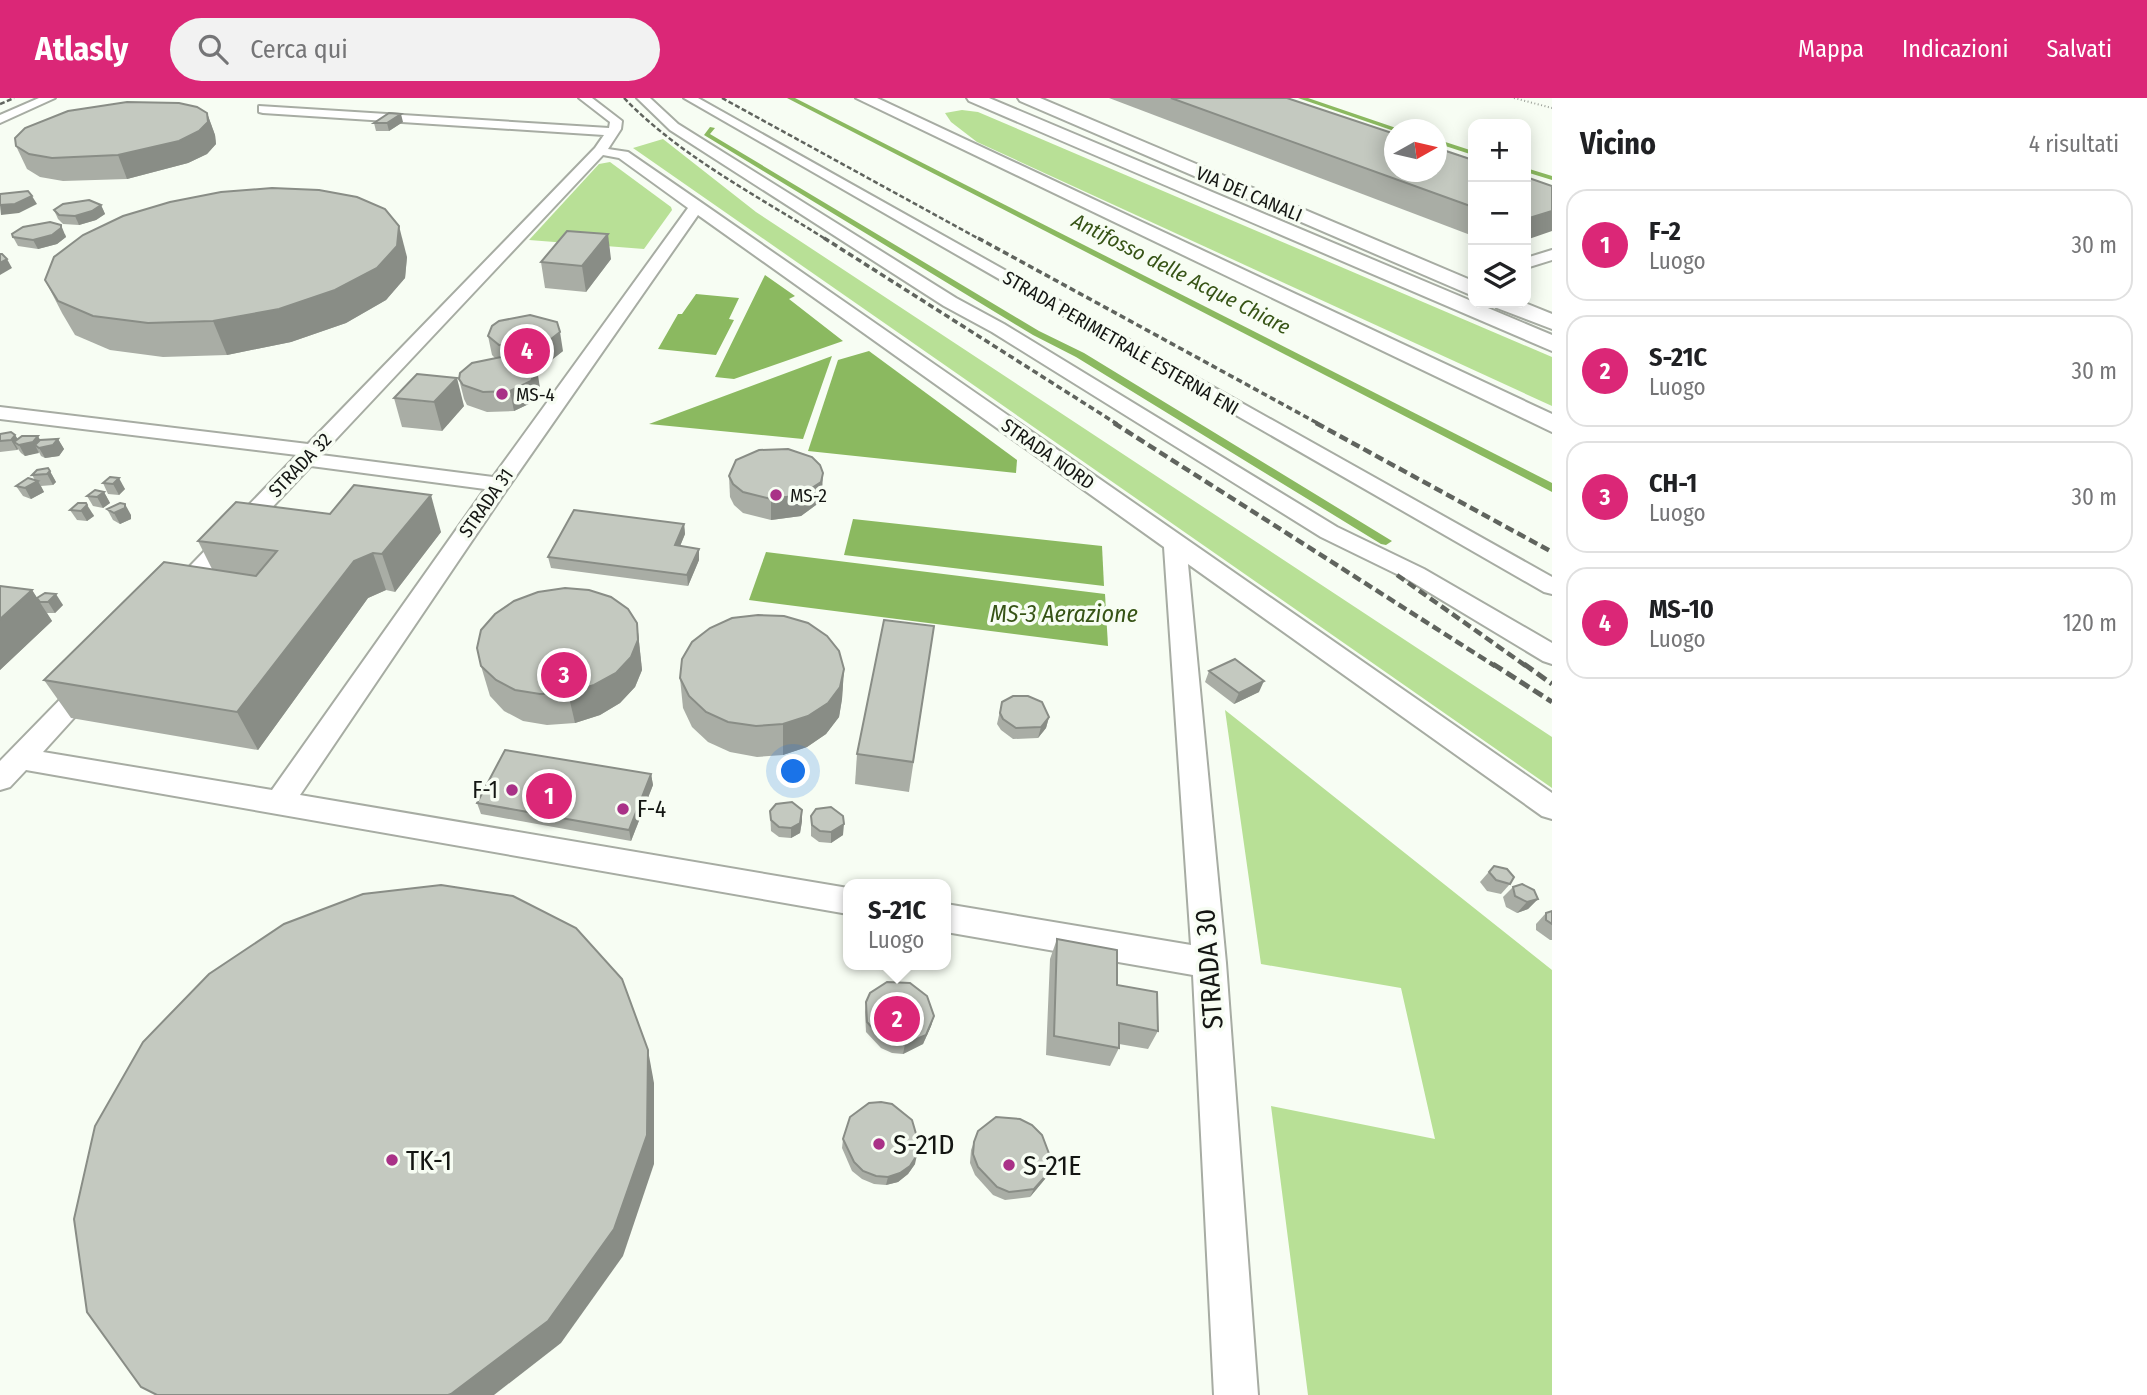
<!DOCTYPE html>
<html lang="it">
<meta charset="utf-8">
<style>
:root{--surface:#fff;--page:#f2f2f2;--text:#202124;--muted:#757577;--line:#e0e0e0;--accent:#db2777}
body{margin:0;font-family:"Fira Sans Condensed",sans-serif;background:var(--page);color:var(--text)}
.controls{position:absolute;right:21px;top:21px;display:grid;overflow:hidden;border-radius:14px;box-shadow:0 4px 18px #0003}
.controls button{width:63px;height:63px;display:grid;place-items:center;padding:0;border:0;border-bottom:2px solid var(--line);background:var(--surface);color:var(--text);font:35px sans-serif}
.compass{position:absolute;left:1384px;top:21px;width:63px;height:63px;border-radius:50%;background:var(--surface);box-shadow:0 4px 18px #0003;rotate:82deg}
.you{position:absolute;left:794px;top:674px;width:24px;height:24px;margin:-18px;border:5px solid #fff;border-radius:50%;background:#1a73e8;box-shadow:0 0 0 10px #1a73e833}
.badge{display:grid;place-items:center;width:46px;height:46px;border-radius:50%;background:var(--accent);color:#fff;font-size:23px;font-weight:700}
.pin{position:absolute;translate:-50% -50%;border:4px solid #fff;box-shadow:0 2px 7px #0006}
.popup{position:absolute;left:843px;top:781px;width:108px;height:91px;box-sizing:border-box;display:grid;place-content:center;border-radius:14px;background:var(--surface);filter:drop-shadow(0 2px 5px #0005);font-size:23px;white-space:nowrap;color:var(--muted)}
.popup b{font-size:26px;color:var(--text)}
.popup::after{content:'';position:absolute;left:50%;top:100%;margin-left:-14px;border:14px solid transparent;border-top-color:var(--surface)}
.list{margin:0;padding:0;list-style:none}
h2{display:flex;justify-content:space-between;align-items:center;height:91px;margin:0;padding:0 28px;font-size:30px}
h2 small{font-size:23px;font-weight:400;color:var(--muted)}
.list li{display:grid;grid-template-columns:46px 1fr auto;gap:21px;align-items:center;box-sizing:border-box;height:112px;margin:0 14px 14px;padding:0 14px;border:2px solid var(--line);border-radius:21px}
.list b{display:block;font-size:26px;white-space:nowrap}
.list p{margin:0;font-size:23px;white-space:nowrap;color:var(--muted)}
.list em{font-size:23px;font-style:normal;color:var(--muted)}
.icon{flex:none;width:38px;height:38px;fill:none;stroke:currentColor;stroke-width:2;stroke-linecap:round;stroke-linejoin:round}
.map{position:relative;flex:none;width:1552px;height:1297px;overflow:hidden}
header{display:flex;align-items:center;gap:42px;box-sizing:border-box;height:98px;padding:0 35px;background:var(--accent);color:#fff}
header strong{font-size:33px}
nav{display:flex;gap:38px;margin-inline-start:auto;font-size:24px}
.search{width:490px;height:63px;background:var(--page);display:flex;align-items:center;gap:18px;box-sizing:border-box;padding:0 24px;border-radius:38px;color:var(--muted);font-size:26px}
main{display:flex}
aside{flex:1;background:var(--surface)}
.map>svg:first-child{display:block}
.green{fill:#b8e096}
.water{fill:#8bb960}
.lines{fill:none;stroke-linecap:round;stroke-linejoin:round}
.stream{fill:#8bb960;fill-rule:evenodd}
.service-casing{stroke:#a7aca3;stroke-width:4}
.minor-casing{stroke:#a7aca3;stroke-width:4}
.trunk-casing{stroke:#a7aca3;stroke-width:4}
.path{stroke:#9ca199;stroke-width:2;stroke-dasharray:1 2.5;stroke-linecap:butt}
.service{fill:#fff;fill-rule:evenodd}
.minor{fill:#fff;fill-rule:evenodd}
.trunk{fill:#fff;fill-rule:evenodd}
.rail-far3{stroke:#60645e;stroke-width:2.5;stroke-dasharray:5 2.5;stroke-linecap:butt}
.rail-far2{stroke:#60645e;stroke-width:3.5;stroke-dasharray:6 3.5;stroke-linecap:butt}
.rail-far1{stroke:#60645e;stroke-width:4.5;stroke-dasharray:9 4.5;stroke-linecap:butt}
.rail{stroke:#60645e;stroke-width:5;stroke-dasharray:11 5;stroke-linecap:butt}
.wall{fill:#a9ada5}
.shaded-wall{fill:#898d86}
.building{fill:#c4c9c0;stroke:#898d86;stroke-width:2}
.poi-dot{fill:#a93187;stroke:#f7fdf3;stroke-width:2.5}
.labels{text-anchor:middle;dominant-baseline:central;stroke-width:7;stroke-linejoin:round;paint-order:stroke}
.far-street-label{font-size:19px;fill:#141613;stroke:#f7fdf3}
.far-poi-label{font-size:19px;fill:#141613;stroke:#f7fdf3;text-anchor:start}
.far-water-label{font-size:21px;font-style:italic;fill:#365315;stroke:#f7fdf3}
.poi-label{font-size:23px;fill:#141613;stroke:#f7fdf3;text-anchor:end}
.water-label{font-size:24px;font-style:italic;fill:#365315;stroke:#f7fdf3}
.near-street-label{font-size:28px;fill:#141613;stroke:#f7fdf3}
.near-poi-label{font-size:28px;fill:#141613;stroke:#f7fdf3;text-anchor:start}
</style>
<header>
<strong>Atlasly</strong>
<div class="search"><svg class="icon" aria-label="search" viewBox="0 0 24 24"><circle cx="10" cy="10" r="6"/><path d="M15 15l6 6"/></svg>Cerca qui</div>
<nav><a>Mappa</a><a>Indicazioni</a><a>Salvati</a></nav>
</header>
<main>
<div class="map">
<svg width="1552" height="1297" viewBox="0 0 1552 1297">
<rect width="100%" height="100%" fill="#f7fdf3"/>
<g class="green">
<polygon points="962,12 978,14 1552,259 1552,308 977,44 951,24 945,15"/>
<polygon points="663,41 756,114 1552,639 1552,690 633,50"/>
<polygon points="610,64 671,109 672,112 644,151 529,142 599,66"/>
<polygon points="1225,612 1552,872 1552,1297 1308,1297 1271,1008 1435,1041 1401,890 1261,866"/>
</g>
<g class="water">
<polygon points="765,177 795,198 789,201 843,243 734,281 715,279"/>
<polygon points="696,196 739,200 729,221 734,222 716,257 658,251 678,216 682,216"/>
<polygon points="869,253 1017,362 1016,375 808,353 838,262"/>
<polygon points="832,258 803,341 649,326"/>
<polygon points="853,421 1102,448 1104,488 844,457"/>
<polygon points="766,454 1105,496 1108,548 749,502"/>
</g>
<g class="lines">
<g class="stream">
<polygon points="787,0 795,0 1552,385 1552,394"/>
<polygon points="1298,0 1308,0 1402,32 1394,33"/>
<polygon points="710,29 715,30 710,36 1039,233 1084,255 1392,443 1386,447 1381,446 1076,259 1033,237 704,37"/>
<polygon points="1436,41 1473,53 1473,57 1436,45"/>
<polygon points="1526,70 1552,78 1552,82 1526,74"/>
</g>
<defs>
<g id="service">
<polygon points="39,0 55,0 0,25 0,17"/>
<path d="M579,0H592L622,23L621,31L608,51L628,54L702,105L1552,695V721L1542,718L1188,466L1226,865L1258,1297H1214L1193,877L946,834V806L1191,847L1164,449L698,117L509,388L300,697L848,790V816L26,672L10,689L0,692V663L83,578L92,575L101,578L105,584L101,590L43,654L272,692L485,391L311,368L185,502L176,505L167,502L164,497L167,492L297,357L0,321V309L308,346L595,50L604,37L263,15L259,14V8L609,30L610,24ZM603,57L619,60L688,110L493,379L321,357Z"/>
<polygon points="637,0 650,0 678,26 956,200 1004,226 1337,429 1424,471 1552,545 1552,566 1543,563 1407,481 1321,439 992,234 944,208 670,32"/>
<polygon points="684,0 698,0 1552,479 1552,496 1544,494"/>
<polygon points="1552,152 1552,162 1526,170 1526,160"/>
</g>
<g id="minor">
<polygon points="1018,0 1040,0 1473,183 1473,198 1020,3"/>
<polygon points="1493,205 1525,205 1552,216 1552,231 1497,210"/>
</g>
<g id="trunk">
<polygon points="856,0 877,0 1552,316 1552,334"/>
<polygon points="967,0 989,0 1552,237 1552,253 969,3"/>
</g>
</defs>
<use href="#service" class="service-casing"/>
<use href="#minor" class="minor-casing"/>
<use href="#trunk" class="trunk-casing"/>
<polyline class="path" points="1514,0 1552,10"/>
<use href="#service" class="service"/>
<use href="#minor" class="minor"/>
<use href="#trunk" class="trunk"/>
<g class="rail-far3">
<path d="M624,0C681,59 758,98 827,142"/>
<polyline points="722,0 981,142"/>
<polyline points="0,6 14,0"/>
</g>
<g class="rail-far2">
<polyline points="824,140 1117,326"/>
<polyline points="978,140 1319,326"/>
</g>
<g class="rail-far1">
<polyline points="1114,325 1495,568"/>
<polyline points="1316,325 1552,454"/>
<polyline points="1397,477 1526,568"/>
</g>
<g class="rail">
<polyline points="1493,566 1552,604"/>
<polyline points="1524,566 1552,586"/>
</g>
</g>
<g class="wall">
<polygon points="1109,0 1287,0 1473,62 1473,138"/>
<polygon points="207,15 215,37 216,46 207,56 188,65 127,81 63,83 40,79 27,71 16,48"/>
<polygon points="403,24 389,33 376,33 374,25"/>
<polygon points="101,107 105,116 96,122 79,127 63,126 58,121 54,112"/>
<polygon points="65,136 66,139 57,146 38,151 18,148 13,139"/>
<polygon points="407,159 405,180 386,202 346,225 291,244 227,257 163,259 110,252 75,237 62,215 45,182"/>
<polygon points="611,161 586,194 545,190 541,164"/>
<polygon points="488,238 563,253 549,264 534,267 540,290 535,303 514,313 487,314 467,307 464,301 459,281 495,260 492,257"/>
<polygon points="394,300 464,308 442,333 402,329"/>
<polygon points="0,336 15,337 18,341 40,342 58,341 64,351 59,358 45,360 41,358 39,354 25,358 21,355 18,351 17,352 0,354"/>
<polygon points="48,370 56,384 53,387 41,388 44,394 31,401 23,398 16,388 35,382 32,377"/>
<polygon points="729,378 822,396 820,404 801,418 771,422 743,415 734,407 730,399"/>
<polygon points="110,379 125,391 119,397 108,396 103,385"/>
<polygon points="104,394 110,405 103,410 93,408 87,398"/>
<polygon points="78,405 93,416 94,418 87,423 77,422 70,412"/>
<polygon points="107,411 131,417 131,421 120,426 113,422"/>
<polygon points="330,416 441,434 395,494 386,492 368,500 258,652 71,620 44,582 212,471 198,443"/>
<polygon points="684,426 685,436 680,448 699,462 688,488 551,470 548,459"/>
<polygon points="0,488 32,492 37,500 63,507 55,515 47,515 52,523 0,572"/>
<polygon points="637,525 642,572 635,589 620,605 600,617 575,625 547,627 523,623 504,613 490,598 481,568"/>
<polygon points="934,528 909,694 855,686 857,656"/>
<polygon points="844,571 842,601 839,619 826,636 807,649 783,657 757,659 730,654 708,644 692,629 683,610 680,580"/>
<polygon points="1209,573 1259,594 1234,606 1205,584"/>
<polygon points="1002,604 1049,619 1046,630 1038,640 1013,641 1001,632 997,626"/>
<polygon points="651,676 653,687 631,743 481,716 477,705"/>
<polygon points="802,712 802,723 800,735 791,740 779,739 771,733 770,713"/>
<polygon points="811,718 843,737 831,745 819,744 811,738"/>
<polygon points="1494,768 1510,786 1501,796 1487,793 1480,784"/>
<polygon points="1513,789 1538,801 1528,811 1517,815 1506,809 1503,799"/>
<polygon points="1552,813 1552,842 1550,842 1536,832 1536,826 1546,815"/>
<polygon points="1057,841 1117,887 1158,933 1148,951 1119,946 1119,950 1110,968 1046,957 1050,861"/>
<polygon points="866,904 934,918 931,928 923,946 903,956 892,955 881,950 866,934 865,914"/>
<polygon points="978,1033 1045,1081 1030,1099 1005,1102 993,1097 975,1077 970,1065 971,1052"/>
<polygon points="843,1041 915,1066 908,1076 898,1084 886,1087 874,1086 862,1081 852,1073 842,1050"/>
</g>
<g class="shaded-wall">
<polygon points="207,15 215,37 216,46 207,56 188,65 127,81 118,57"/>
<polygon points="401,16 403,24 389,33 387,25"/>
<polygon points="32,98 37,106 19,115 1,117 0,107"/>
<polygon points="101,107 105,116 96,122 79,127 75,118"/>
<polygon points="1552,113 1552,133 1526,142 1526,121"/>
<polygon points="61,127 66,139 57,146 38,151 33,142"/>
<polygon points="399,128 407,159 405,180 386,202 346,225 291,244 227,257 213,223"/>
<polygon points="608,136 611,161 586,194 582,168"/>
<polygon points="7,161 12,170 0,177 0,165"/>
<polygon points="560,234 563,253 549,264 526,269 522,250"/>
<polygon points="537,271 540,290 535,303 514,313 510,293"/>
<polygon points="457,280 464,308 442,333 434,304"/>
<polygon points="15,337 21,347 38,338 44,349 58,341 64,351 59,358 45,360 39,350 35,347 39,355 25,358 19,347 14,344 18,351 17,352 11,342"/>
<polygon points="50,373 56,384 53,387 47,376"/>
<polygon points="823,375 822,396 820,404 801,418 771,422 771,401"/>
<polygon points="119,380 125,391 119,397 113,386"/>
<polygon points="38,383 44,394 31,401 25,390"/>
<polygon points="104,394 110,405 103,410 97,399"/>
<polygon points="431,397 441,434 395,494 382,456"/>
<polygon points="86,405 94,418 87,423 81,413"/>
<polygon points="125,406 131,417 131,421 120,426 114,415"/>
<polygon points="684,426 685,436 676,458 675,447"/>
<polygon points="699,451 699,462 688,488 687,477"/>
<polygon points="373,455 386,492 368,500 258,652 237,614 354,463"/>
<polygon points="32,492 52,523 0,572 0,521"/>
<polygon points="56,496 63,507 55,515 48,504"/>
<polygon points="637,525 642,572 635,589 620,605 600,617 575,625 568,595"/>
<polygon points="844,571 842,601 839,619 826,636 807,649 783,657 783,626"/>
<polygon points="1264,583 1259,594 1234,606 1239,595"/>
<polygon points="1049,619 1046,630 1038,640 1041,629"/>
<polygon points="651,676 653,687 631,743 629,732"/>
<polygon points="802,712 802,723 800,735 791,740 791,730"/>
<polygon points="844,726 843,737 831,745 831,734"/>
<polygon points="1538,801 1528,811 1517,815 1527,804"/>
<polygon points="934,918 931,928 923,946 903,956 905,946"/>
<polygon points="648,952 654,985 654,1066 623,1158 561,1245 494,1297 448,1297"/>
<polygon points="917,1057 915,1066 908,1076 898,1084 886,1087 888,1079"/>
<polygon points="1050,1073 1045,1081 1030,1099 1034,1091"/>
</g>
<g class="building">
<polygon points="1171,0 1287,0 1395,36 1395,74 1437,74 1437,50 1473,62 1473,109"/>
<polygon points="127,4 179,5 197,9 207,15 208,24 199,33 179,43 118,57 52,60 29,56 16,48 15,40 25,30 68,13"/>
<polygon points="389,15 401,16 387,25 374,25"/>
<polygon points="1526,79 1552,88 1552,113 1526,121"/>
<polygon points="272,90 319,92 357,99 385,111 399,128 397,148 377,170 335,192 279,211 213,223 148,225 93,218 58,203 45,182 54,159 83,137 123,118 170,104 221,94"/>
<polygon points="28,93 32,98 15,106 0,107 0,96"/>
<polygon points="89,102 101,107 92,113 75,118 59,117 54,112 63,106"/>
<polygon points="50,124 61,127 61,130 52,137 33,142 13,139 12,136 23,129"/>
<polygon points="567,133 608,136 582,168 541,164"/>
<polygon points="0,156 2,156 7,161 0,165"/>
<polygon points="530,217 557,224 560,234 546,245 522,250 499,247 488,238 492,228 499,223"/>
<polygon points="506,258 517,258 533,265 537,271 531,283 510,293 483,294 463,287 459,281 460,275 472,265"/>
<polygon points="417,276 457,280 434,304 394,300"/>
<polygon points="11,334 15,337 11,342 0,343 0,336"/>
<polygon points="22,338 38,338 33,344 19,347 14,344"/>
<polygon points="58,341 53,347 39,350 35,347 40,342"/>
<polygon points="788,351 812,359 820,367 823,375 821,384 801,397 771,401 743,394 733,386 729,378 736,362 759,352"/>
<polygon points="48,370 50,373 47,376 32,377 37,372"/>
<polygon points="110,379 119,380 113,386 103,385"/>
<polygon points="28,380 38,383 25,390 16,388"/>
<polygon points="354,387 431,397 382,456 373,455 354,463 237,614 44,582 164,464 256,478 277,453 198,443 236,404 330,416"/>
<polygon points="95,392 104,394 97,399 87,398"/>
<polygon points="78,405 86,405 87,407 81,413 70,412"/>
<polygon points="120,405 125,406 125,410 114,415 107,411"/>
<polygon points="574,412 684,426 675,447 699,451 687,477 548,459"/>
<polygon points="0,488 32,492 0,521"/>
<polygon points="565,490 589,492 611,499 628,511 637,525 638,542 631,559 616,575 594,587 568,595 540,596 515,592 496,582 481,568 477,550 481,532 495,516 514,503 538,494"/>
<polygon points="45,495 56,496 48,504 40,504 37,500"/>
<polygon points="758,517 784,518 808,525 827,538 839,553 844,571 840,589 828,605 808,618 783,626 756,628 728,624 706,614 689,598 680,580 682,561 692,544 710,530 732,520"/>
<polygon points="884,522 934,528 913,664 857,656"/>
<polygon points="1235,561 1264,583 1239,595 1209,573"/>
<polygon points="1013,598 1028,598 1042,604 1049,619 1041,629 1016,630 1003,621 1000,615 1002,604"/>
<polygon points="505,652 651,676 629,732 477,705"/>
<polygon points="792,704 802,712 800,725 791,730 779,729 771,722 770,713 776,706"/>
<polygon points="831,709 843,718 844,726 831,734 820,733 812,727 811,718 816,711"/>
<polygon points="1494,768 1507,771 1514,779 1510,786 1496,782 1489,774"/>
<polygon points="1522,786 1534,792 1538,801 1527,804 1515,798 1513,789"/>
<polygon points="441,787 513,798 576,830 622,881 648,952 647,1037 614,1131 548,1223 451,1296 448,1297 157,1297 141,1289 87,1214 74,1121 95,1028 143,944 209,876 284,826 363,796"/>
<polygon points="1552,813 1552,826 1546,822 1546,815"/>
<polygon points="1057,841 1117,852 1117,887 1157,894 1158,933 1119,925 1119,950 1054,938"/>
<polygon points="887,884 910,885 927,898 934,918 926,937 905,946 894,945 882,941 867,924 866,904 870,895"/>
<polygon points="881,1004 892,1006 912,1022 919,1046 917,1057 910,1068 900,1075 888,1079 876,1078 863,1073 854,1064 843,1041 850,1019 869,1005"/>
<polygon points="996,1019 1020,1021 1032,1027 1042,1037 1051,1061 1050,1073 1034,1091 1009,1094 997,1089 978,1069 973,1056 974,1044 978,1033"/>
</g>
<g class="poi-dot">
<circle cx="502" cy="296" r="7"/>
<circle cx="776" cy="397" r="7"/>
<circle cx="512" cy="692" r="7"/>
<circle cx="623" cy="711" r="7"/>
<circle cx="879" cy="1046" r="7"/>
<circle cx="392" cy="1062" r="7"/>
<circle cx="1009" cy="1067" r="7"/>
</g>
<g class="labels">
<g class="far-street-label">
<text transform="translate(1249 96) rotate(23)">VIA DEI CANALI</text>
<text transform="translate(1121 245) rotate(30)">STRADA PERIMETRALE ESTERNA ENI</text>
<text transform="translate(1048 356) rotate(35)">STRADA NORD</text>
<text transform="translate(300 367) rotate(-46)">STRADA 32</text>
<text transform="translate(486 405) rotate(-55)">STRADA 31</text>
</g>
<g class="far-poi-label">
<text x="516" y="296">MS-4</text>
<text x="790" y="397">MS-2</text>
</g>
<g class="far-water-label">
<text transform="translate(1181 176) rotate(27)">Antifosso delle Acque Chiare</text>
</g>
<g class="poi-label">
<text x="498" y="692">F-1</text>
<text x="637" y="711" text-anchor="start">F-4</text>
</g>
<g class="water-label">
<text x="1064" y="516">MS-3 Aerazione</text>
</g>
<g class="near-street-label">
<text transform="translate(1209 871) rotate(-94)">STRADA 30</text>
</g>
<g class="near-poi-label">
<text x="893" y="1046">S-21D</text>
<text x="406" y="1062">TK-1</text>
<text x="1023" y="1067">S-21E</text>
</g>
</g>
</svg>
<div class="controls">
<button>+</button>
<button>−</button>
<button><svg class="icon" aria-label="layers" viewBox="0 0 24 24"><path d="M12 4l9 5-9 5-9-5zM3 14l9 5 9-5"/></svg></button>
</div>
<svg class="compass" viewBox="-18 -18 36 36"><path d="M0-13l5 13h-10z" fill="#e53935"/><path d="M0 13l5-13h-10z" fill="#757577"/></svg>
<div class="you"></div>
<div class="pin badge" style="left:549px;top:698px">1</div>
<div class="pin badge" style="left:897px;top:921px">2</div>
<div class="popup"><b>S-21C</b>Luogo</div>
<div class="pin badge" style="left:564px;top:577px">3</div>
<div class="pin badge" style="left:527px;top:253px">4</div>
</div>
<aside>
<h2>Vicino<small>4 risultati</small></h2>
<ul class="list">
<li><span class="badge">1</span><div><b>F-2</b><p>Luogo</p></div><em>30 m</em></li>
<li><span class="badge">2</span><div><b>S-21C</b><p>Luogo</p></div><em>30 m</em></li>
<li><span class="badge">3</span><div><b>CH-1</b><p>Luogo</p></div><em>30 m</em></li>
<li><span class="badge">4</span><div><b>MS-10</b><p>Luogo</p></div><em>120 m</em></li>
</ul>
</aside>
</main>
